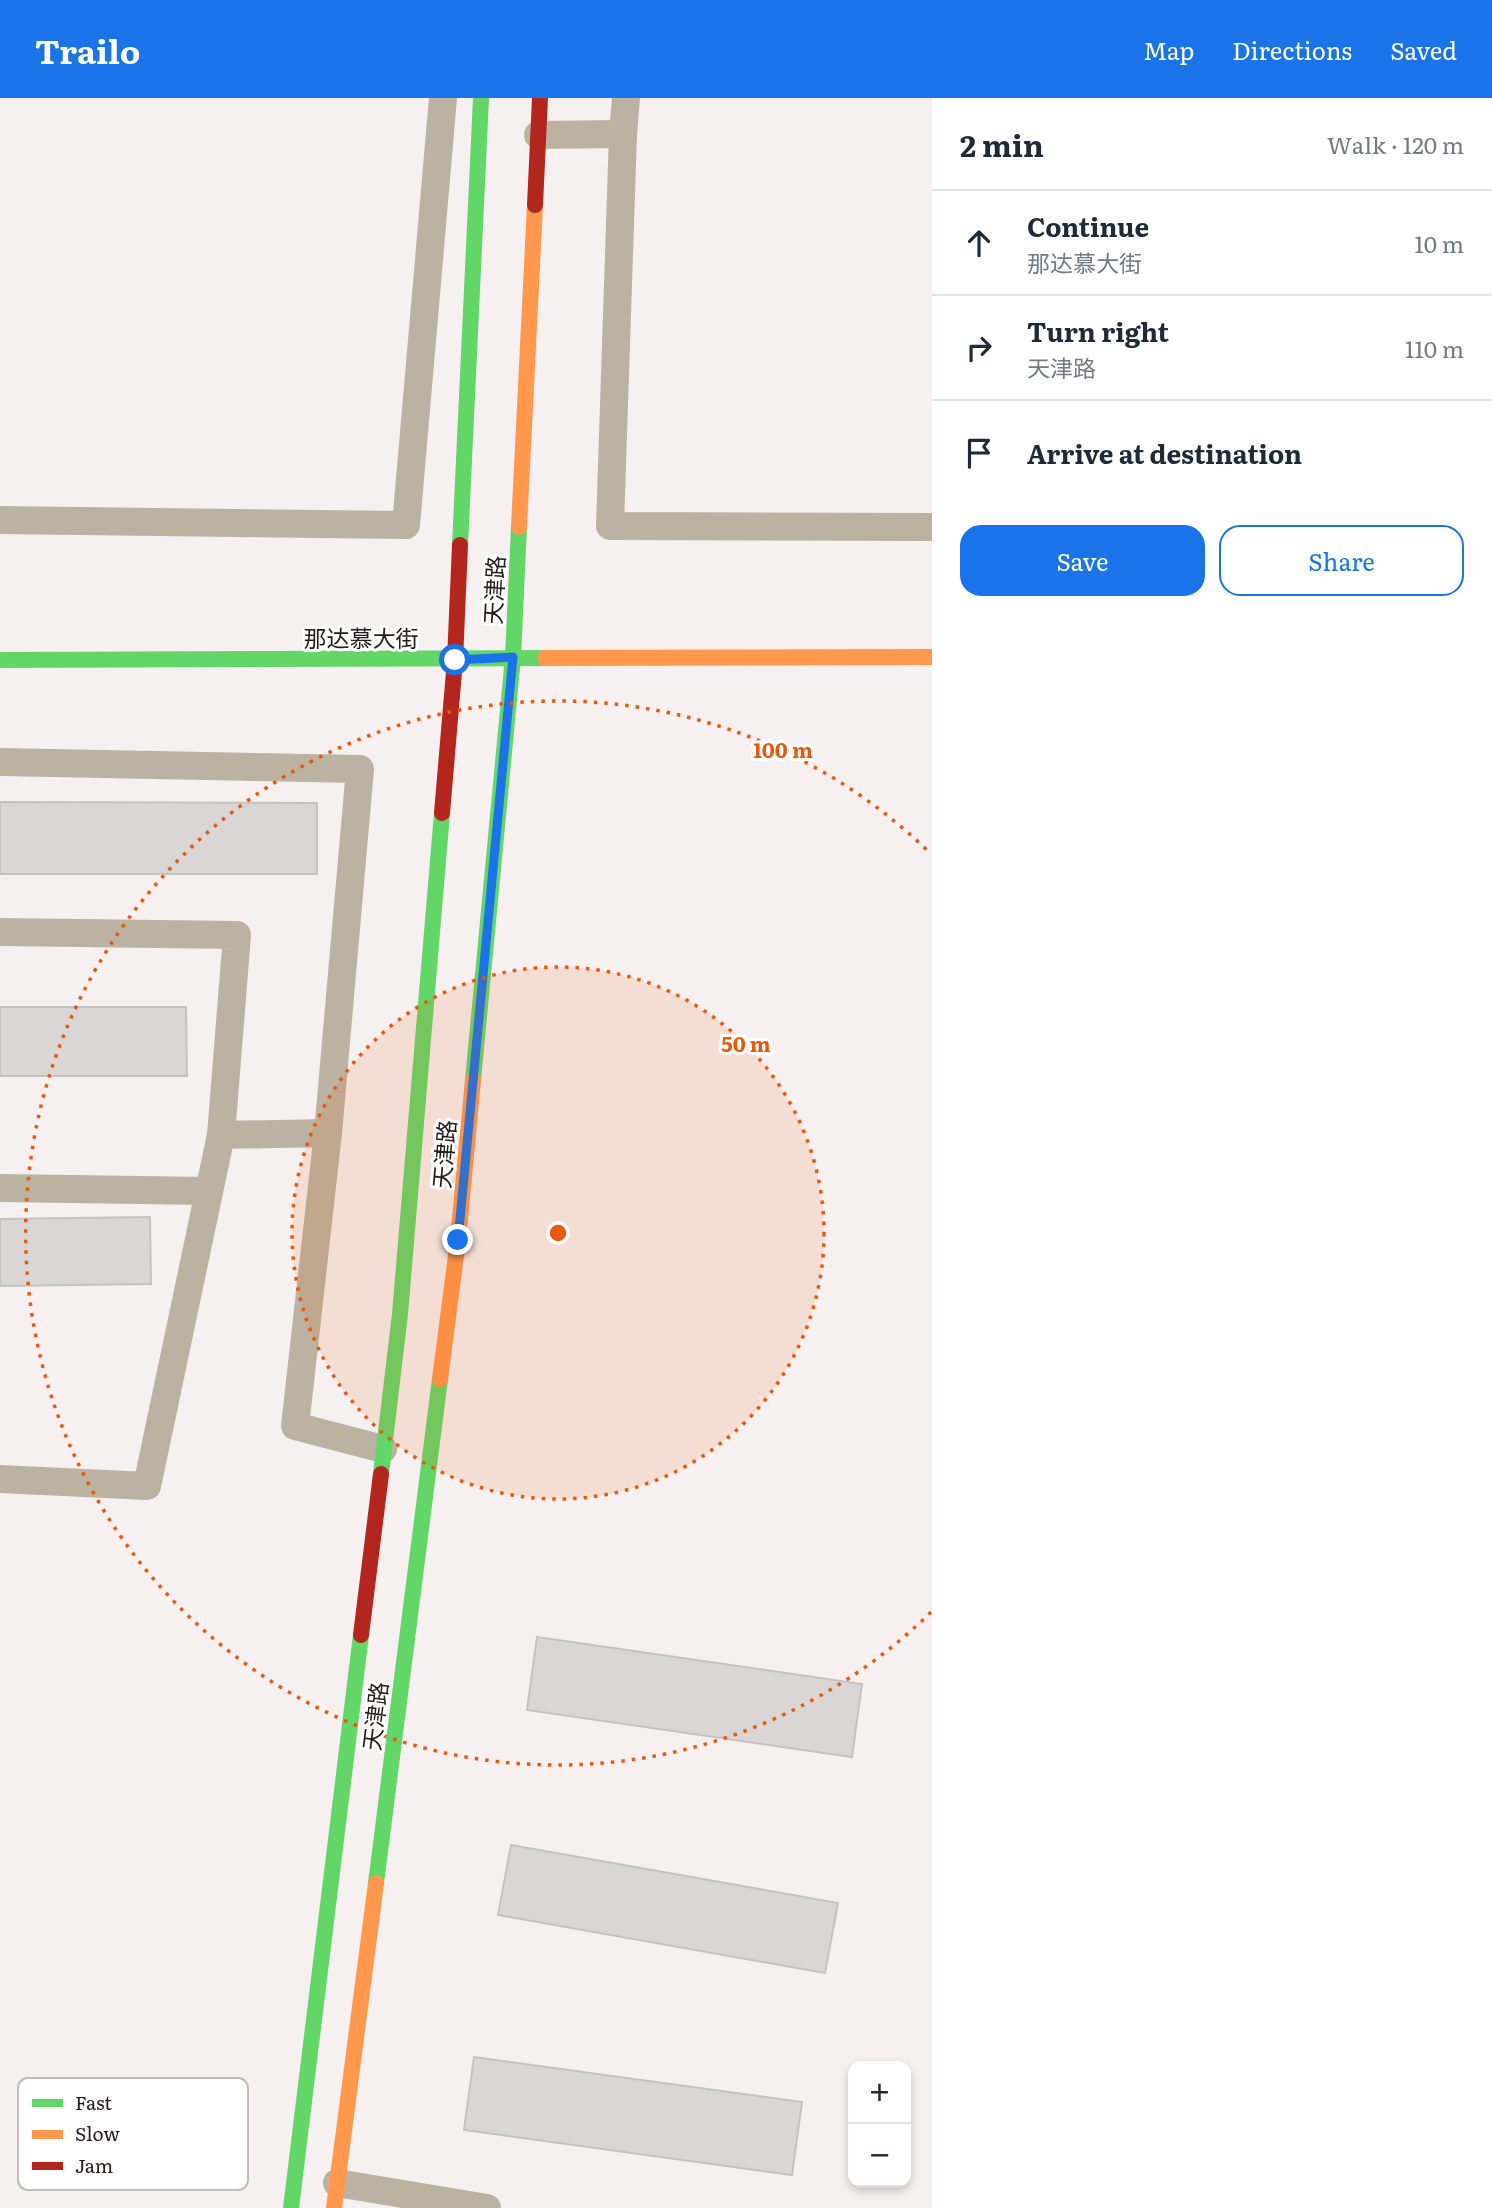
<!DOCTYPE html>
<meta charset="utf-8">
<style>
:root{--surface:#fff;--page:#f6f6f7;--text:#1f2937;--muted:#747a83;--line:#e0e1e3;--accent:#1a73e8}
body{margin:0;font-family:Literata,"Noto Sans SC",serif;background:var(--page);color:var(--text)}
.controls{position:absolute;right:21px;bottom:21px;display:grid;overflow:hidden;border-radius:14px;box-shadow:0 4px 10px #0003}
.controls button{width:63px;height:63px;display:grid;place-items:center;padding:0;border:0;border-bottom:2px solid var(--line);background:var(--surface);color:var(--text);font:35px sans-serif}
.stop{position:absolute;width:21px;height:21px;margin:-16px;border:5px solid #1a73e8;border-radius:50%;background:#fff}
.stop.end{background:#1a73e8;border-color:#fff;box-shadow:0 2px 7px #0008}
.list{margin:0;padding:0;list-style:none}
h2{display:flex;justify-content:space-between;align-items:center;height:91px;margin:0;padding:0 28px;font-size:30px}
h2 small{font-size:23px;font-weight:400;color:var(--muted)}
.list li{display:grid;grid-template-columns:46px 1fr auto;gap:21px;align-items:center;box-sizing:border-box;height:105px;padding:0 28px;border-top:2px solid var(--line)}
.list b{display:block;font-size:26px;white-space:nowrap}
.list p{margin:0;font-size:23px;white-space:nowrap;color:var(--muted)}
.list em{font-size:23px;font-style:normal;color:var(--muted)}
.actions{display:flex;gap:14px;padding:21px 28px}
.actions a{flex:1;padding:16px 0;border:2px solid var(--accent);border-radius:21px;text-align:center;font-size:24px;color:var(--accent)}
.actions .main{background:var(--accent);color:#fff}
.icon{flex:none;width:38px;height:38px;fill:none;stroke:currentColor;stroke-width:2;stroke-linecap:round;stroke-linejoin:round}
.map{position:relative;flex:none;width:932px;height:2110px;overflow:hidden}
header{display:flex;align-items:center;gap:42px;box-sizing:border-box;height:98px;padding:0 35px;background:var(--accent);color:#fff}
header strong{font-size:33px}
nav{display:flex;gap:38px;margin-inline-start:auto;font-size:24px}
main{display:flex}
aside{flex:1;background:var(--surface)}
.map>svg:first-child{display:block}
.building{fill:#dad6d6;stroke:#c6c2c1;stroke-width:2}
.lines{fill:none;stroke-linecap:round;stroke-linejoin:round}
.street{stroke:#bcb2a1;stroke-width:28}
.fast{stroke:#63d668;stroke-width:16}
.slow{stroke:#ff974d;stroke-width:16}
.jam{stroke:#b3261e;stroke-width:16}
.route{stroke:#1a73e8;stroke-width:9}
.ring{fill:none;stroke:#e8590c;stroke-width:3.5;stroke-dasharray:3.5 7}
.labels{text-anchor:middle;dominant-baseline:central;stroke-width:6;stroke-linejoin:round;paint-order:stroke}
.street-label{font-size:23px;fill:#221e1d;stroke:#fff}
.key{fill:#fff;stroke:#bdbcbb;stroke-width:2}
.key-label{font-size:19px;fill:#221e1d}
.centre{fill:#e8590c;stroke:#fff;stroke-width:3.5}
.ring-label{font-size:21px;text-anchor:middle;font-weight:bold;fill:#e8590c;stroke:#fff;stroke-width:6;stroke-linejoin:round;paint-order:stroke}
</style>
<header>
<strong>Trailo</strong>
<nav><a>Map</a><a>Directions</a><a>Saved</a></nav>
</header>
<main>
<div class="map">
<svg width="932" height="2110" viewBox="0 0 932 2110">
<rect width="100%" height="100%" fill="#f6f1f0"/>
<g class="building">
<polygon points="0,704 317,705 317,776 0,776"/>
<polygon points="0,909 186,909 187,978 0,978"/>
<polygon points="150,1119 151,1186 0,1188 0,1121"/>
<polygon points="537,1539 862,1586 852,1659 527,1612"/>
<polygon points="511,1747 838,1805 825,1875 498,1817"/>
<polygon points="474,1959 802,2004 792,2077 464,2032"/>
</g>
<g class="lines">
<g class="street">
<polyline points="623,36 610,428 932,429"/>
<polyline points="538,37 623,36 626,0"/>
<polyline points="0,422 406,427 443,0"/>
<polyline points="0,664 360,671 328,1035"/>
<polyline points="0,834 237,837 221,1037 328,1035 295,1328 383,1351"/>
<polyline points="0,1090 209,1093"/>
<polyline points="0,1381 147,1388 221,1037"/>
<polyline points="337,2085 487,2110"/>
</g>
<g class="fast">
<polyline points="460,447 481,0"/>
<polyline points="0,562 545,560"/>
<polyline points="473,982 513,559 519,429"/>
<polyline points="381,1376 400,1216 442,715"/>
<polyline points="376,1785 440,1281"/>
<polyline points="291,2110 361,1537"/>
</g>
<g class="slow">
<polyline points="519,429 535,107"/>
<polyline points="545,560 932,559"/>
<polyline points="440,1281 458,1142 473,982"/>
<polyline points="334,2110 376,1785"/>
</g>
<g class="jam">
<polyline points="535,107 540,0"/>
<polyline points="442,715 455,562 460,447"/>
<polyline points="361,1537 381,1376"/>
</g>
</g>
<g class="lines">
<polyline class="route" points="455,562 513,559 458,1142"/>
</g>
<circle cx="558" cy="1135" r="266" fill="#e8590c" fill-opacity=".12"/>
<g class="ring">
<circle cx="558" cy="1135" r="266"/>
<path d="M931 1514A532 532 0 1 1 931 756"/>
</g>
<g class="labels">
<g class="street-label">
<text transform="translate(493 492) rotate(-87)">天津路</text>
<text x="361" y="539">那达慕大街</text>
<text transform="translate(443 1056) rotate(-85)">天津路</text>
<text transform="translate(374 1618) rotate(-83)">天津路</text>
</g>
</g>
<rect x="18" y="1980" width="230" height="112" rx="10" class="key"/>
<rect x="32" y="2001" width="31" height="8" fill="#63d668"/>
<rect x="32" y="2032" width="31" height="9" fill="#ff974d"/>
<rect x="32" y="2064" width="31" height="8" fill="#b3261e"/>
<g class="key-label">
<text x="75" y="2012">Fast</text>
<text x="75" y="2043">Slow</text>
<text x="75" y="2075">Jam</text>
</g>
<circle cx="558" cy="1135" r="10" class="centre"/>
<g class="ring-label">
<text x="783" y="660">100 m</text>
<text x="746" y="954">50 m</text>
</g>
</svg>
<div class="controls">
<button>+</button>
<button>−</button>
</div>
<div class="stop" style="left:455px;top:562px"></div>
<div class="stop end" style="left:458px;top:1142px"></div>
</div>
<aside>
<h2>2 min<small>Walk · 120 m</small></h2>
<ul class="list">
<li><svg class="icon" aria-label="ahead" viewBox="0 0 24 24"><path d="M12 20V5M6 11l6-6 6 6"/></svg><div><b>Continue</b><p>那达慕大街</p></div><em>10 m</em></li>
<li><svg class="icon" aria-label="right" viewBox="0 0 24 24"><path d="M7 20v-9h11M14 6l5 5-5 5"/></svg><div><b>Turn right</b><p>天津路</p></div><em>110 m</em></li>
<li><svg class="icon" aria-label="arrive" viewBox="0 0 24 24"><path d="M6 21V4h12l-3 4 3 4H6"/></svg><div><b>Arrive at destination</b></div></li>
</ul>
<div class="actions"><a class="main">Save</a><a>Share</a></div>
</aside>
</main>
